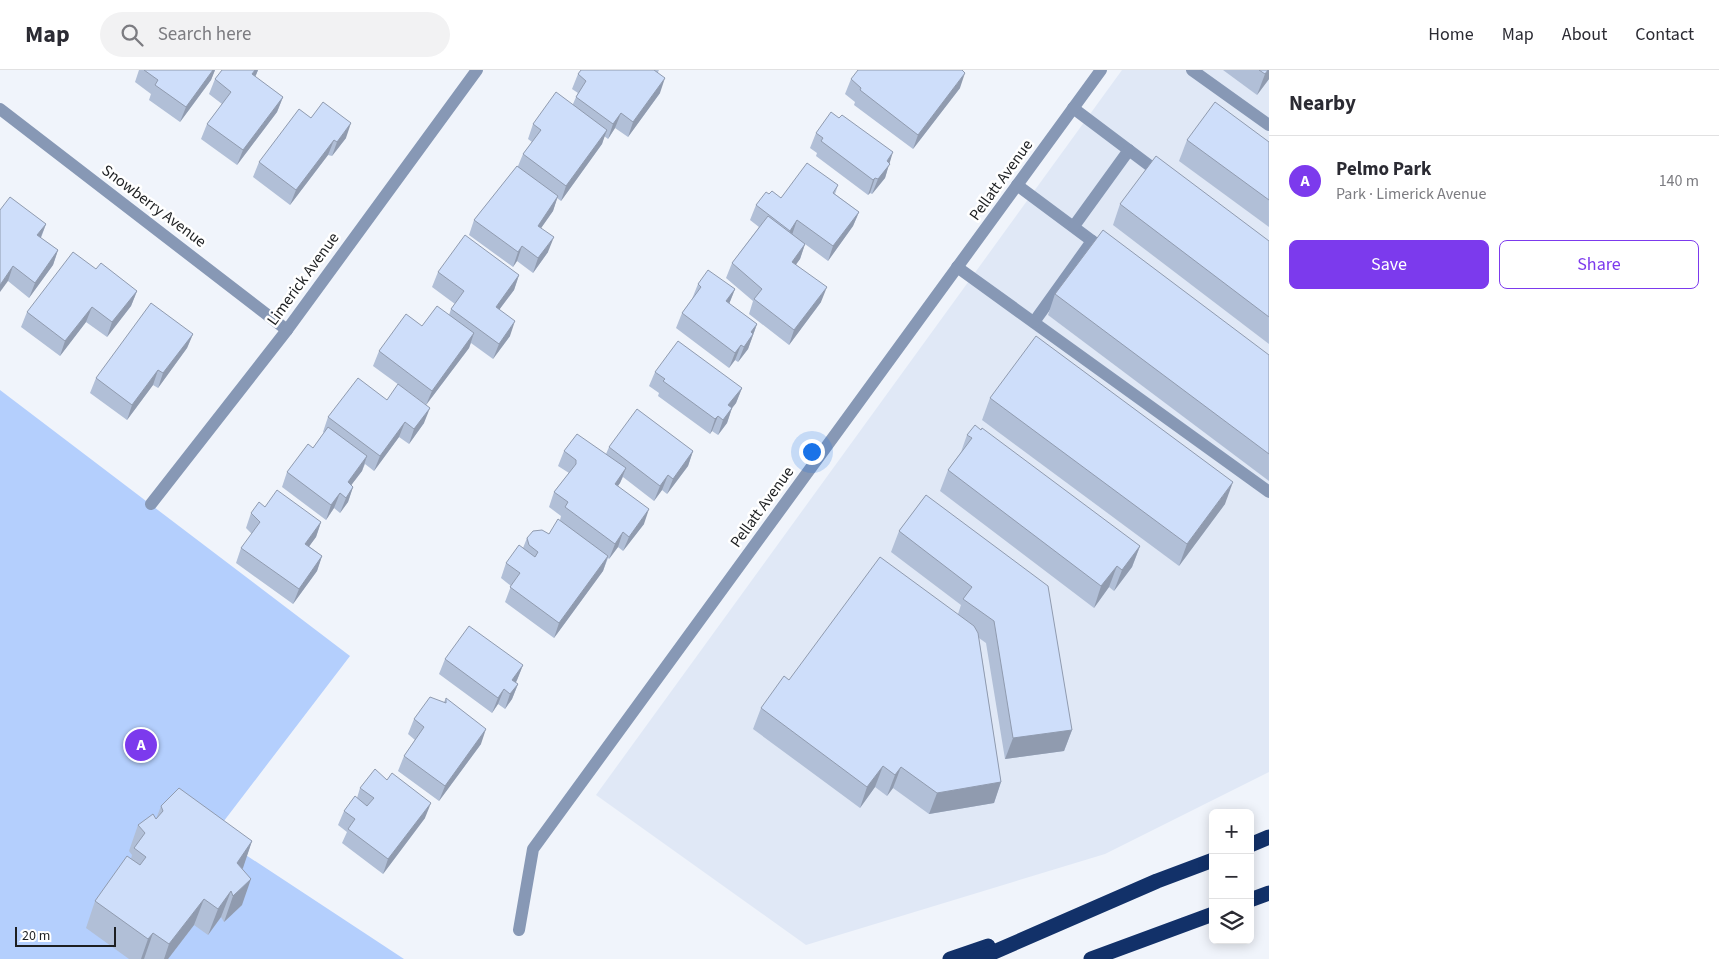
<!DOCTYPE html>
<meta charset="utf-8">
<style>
:root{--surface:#fff;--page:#f2f2f3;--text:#2b2b33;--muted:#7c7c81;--line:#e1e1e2;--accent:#7c3aed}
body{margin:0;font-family:"Source Sans 3",sans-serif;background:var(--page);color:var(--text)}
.controls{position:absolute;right:15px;bottom:15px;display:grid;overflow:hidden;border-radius:8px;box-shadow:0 2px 12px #0003}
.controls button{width:45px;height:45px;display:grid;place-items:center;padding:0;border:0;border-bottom:1px solid var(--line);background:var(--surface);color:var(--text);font:25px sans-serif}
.scale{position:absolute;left:15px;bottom:12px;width:101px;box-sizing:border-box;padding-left:5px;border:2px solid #1d1f21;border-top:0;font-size:14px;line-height:18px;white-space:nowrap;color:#1d1f21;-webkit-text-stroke:4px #fff;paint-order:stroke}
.you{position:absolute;left:811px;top:381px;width:18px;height:18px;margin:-12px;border:4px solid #fff;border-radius:50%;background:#1a73e8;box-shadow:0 0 0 8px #1a73e833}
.badge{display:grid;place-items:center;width:32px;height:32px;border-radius:50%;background:var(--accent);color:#fff;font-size:16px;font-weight:700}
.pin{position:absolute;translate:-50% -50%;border:2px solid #fff;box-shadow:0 1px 5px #0006}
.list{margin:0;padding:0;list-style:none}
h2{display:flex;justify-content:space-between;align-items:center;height:65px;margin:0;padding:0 20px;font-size:21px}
h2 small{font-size:16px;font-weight:400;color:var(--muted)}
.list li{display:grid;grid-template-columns:32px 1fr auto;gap:15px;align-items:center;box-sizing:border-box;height:90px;padding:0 20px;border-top:1px solid var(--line)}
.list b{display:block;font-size:19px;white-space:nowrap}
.list p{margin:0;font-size:16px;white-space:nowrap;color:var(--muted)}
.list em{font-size:16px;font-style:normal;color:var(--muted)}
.actions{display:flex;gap:10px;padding:15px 20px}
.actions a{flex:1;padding:11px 0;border:1px solid var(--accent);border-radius:8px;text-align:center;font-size:18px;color:var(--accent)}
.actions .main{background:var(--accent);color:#fff}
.icon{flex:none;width:28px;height:28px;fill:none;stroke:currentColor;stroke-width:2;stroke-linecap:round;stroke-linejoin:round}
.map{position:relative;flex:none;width:1269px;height:889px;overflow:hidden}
header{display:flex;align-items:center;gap:30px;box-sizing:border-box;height:70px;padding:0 25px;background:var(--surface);border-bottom:1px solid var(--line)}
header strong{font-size:24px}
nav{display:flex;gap:28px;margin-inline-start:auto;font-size:18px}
.search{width:350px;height:45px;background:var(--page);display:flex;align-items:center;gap:12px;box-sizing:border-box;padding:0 18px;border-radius:28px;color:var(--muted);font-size:19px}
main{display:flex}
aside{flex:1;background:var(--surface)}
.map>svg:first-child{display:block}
.built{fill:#e0e8f6}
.green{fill:#b4cffd}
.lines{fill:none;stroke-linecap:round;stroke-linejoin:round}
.minor{stroke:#8798b5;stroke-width:12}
.highway{stroke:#123169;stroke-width:15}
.wall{fill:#b1bfd7}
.shaded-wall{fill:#909baf}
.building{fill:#cedefa;stroke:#909baf}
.labels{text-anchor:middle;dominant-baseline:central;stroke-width:5;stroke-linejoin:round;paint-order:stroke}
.street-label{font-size:16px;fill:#1d1f21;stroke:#fff}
</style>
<header>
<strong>Map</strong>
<div class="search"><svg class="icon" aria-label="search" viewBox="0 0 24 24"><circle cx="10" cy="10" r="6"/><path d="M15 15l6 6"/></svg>Search here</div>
<nav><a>Home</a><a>Map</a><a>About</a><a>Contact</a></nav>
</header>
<main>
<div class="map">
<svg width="1269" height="889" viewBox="0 0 1269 889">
<rect width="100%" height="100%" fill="#f0f4fb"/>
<polygon class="built" points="1122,0 1269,0 1269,702 1105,784 806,875 596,725"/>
<polygon class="green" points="0,320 350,586 214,764 404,889 0,889"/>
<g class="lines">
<g class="minor">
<polyline points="1192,0 1269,55"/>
<polyline points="1073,38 1162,105"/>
<polyline points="0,39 287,260"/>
<polyline points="1017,115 1107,182"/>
<polyline points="1074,156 1129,80"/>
<polyline points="957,197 1269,422"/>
<polyline points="1034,252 1092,171"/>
<polyline points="151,434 287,260 477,0"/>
<polyline points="519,860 533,779 1101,0"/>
</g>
<g class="highway">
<polyline points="1250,775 1269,767"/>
<polyline points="1250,830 1269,823"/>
<polyline points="950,889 988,876"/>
<polyline points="978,889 1157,811 1213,790"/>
<polyline points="1091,889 1213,844"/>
</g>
</g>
<g class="wall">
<polygon points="139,0 215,0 211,10 180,52 149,30 151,24 135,12"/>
<polygon points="222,0 258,0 255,7 283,27 277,42 237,95 201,69 207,54 222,34 209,24 215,9"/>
<polygon points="581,0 659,0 658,2 660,23 628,67 615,58 608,69 604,66 602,74 561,131 557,128 553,141 541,158 548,182 533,203 517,191 513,197 469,165 474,150 518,96 523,84 532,72 528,69 533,54 573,34 576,27 578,23 572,19 578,4"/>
<polygon points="1223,0 1269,0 1269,9 1257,25"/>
<polygon points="851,9 960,18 913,79 854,35 855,32 845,24"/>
<polygon points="311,48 346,68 332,86 328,85 290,135 253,107 259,92"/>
<polygon points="816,63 889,93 885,108 872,124 870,123 868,125 816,86 817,83 810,78"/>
<polygon points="1187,70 1269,72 1269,157 1179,91"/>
<polygon points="838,115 835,124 859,142 853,156 828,191 805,174 800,189 796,194 821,232 789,275 749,244 753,231 726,208 732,193 759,157 750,150 756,135 769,124 781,128"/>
<polygon points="1120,134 1269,171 1269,274 1113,155"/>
<polygon points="0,140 46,154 41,168 58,180 53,195 29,228 8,211"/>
<polygon points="96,199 137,221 131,236 107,267 86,252 60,286 21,257 27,242"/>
<polygon points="438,202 519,205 514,220 499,240 510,266 493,289 471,273 469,278 426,335 424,353 409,374 399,367 374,401 365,394 362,401 351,415 353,417 348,432 340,443 334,438 326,450 282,417 287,402 313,378 324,363 323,362 328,347 387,330 425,334 373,296 379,281 422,256 449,245 451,239 455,234 432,217"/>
<polygon points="698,214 735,219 729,234 757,254 748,279 738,292 735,290 729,298 676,258 682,243 692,229"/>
<polygon points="1055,224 1269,285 1269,411 1048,245"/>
<polygon points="193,264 187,278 158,318 153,315 127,350 90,323 96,308"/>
<polygon points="655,302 742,318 736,333 732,338 727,353 718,365 712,361 710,364 658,326 659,323 649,316"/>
<polygon points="990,328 1225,434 1179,496 982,350"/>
<polygon points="967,365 1140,476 1132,497 1114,521 1109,517 1094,538 940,421 948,400 961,382"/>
<polygon points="609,377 693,381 688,396 667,424 662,420 654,431 623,407 620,413 618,416 644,454 623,481 618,477 609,489 608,488 603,501 554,568 505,532 511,516 501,508 506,493 523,478 527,468 549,464 560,450 561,446 549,437 554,422 569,403 558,396 564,381 606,384"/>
<polygon points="926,425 1072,660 1064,681 1005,689 986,573 979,568 1001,712 994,733 929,744 893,718 887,726 875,717 860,738 753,659 761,638 789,610 958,544 961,535 891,482 899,461"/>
<polygon points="251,443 321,452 316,467 309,476 322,486 317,501 293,534 236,493 241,478 252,464 246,458"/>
<polygon points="445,589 523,595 517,610 516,613 518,614 512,629 505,639 498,634 492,643 439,604"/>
<polygon points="446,628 481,674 439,731 398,701 404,686 415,670 408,664 414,649 444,632"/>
<polygon points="360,718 425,748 383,804 342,773 347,762 338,755 344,741 357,728"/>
<polygon points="161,736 252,771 242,799 242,835 224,852 221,847 208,865 194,855 168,889 129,889 86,858 95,831 131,789 132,785 129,781 138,755 156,749"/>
</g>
<g class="shaded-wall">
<polygon points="213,0 215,0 211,10 180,52 186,37"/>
<polygon points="255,0 258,0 256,5 246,19 252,4"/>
<polygon points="1268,0 1269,0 1269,9 1257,25 1265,4"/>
<polygon points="965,3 960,18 913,79 918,65"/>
<polygon points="665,8 660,23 628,67 633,52"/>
<polygon points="283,27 277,42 237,95 243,80"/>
<polygon points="621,43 615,58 608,69 613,54"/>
<polygon points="351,53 346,68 332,86 337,72"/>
<polygon points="607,60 602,74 561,131 566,116"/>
<polygon points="334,70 328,85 290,135 296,120"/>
<polygon points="893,82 885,108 872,124 878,109 887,91"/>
<polygon points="875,108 870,123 868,125 873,110"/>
<polygon points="558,126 553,141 532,171 538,156"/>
<polygon points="859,142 853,156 828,191 833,176"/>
<polygon points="797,150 792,165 785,175 790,161"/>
<polygon points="46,154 40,169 37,165"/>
<polygon points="554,167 548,182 533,203 538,188"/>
<polygon points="805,174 800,189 787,207 792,192"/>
<polygon points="522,176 517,191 513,197 518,182"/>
<polygon points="58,180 53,195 29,228 35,213"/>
<polygon points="13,196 8,211 0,222 0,215"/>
<polygon points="519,205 514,220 490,252 496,237"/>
<polygon points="827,217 821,232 789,275 794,260"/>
<polygon points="735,219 729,234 726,231"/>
<polygon points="137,221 131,236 107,267 112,252"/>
<polygon points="92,237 86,252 60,286 65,271"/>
<polygon points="515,251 510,266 493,289 499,274"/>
<polygon points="757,254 748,279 738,292 744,277 751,262"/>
<polygon points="474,263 469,278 426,335 432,321"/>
<polygon points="193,264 187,278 158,318 163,303"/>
<polygon points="741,275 735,290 729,298 735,283"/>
<polygon points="158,300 153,315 127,350 132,335"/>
<polygon points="742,318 736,333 723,350 728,335"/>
<polygon points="430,338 424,353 409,374 414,359"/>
<polygon points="732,338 727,353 718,365 723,350"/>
<polygon points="718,346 712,361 710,364 715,349"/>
<polygon points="405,352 399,367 374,401 380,386"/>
<polygon points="693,381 688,396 667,424 673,409"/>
<polygon points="367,386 362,401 343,426 348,412"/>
<polygon points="626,398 620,413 609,428 615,414"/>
<polygon points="668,405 662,420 654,431 660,416"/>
<polygon points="1233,412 1225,434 1179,496 1187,474"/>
<polygon points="353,417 348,432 340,443 346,428"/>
<polygon points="340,423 334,438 326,450 331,435"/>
<polygon points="649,439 644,454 623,481 629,467"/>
<polygon points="321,452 316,467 300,489 305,474"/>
<polygon points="623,462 618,477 609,489 615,474"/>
<polygon points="1140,476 1132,497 1114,521 1122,500"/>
<polygon points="322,486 317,501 293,534 299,519"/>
<polygon points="608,486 603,501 554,568 559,553"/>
<polygon points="1117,496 1109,517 1094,538 1101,516"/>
<polygon points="523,595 517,610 508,623 512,610"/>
<polygon points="518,614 512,629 505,639 510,624"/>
<polygon points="504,619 498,634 492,643 498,628"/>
<polygon points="486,659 481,674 439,731 445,716"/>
<polygon points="1072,660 1064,681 1005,689 1013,668"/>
<polygon points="883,696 875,717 860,738 867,717"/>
<polygon points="901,697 893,718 887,726 895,705"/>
<polygon points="1001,712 994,733 929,744 937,723"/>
<polygon points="431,733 425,748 383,804 388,789"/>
<polygon points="252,771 243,798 227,819 237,793"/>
<polygon points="251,809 242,835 224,852 233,826"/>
<polygon points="231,821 221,847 208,865 218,839"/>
<polygon points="204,829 194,855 168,889 164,889 169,874"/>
<polygon points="153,863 144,889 141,889 148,869"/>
</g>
<g class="building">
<polygon points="144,0 213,0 186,37 155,15 158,10"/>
<polygon points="222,0 255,0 252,4 283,27 243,80 207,54 231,22 215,9"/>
<polygon points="581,0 654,0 665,8 633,52 621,43 613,54 576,27 586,11 578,4"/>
<polygon points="858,0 962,0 965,3 918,65 860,20 861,18 851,9"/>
<polygon points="1259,0 1268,0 1265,4"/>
<polygon points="556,22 607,60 566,116 523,84 541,60 533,54"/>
<polygon points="323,32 351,53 337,72 334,70 296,120 259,92 299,39 311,48"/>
<polygon points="1215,32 1269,72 1269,130 1187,70"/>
<polygon points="831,42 839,48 842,45 893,82 887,91 890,94 878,109 875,108 873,110 821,71 823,68 816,63"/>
<polygon points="1156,86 1269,171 1269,247 1120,134"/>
<polygon points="807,93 838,115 833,123 859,142 833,176 797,150 790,161 756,135 766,122 769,124 772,121 781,128"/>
<polygon points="517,96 558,126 538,156 554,167 538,188 522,176 518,182 474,150"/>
<polygon points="10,127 46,154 37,165 58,180 35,213 13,196 0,215 0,140"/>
<polygon points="768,146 805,174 792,192 827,217 794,260 754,229 762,219 732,193"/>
<polygon points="1103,160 1269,285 1269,384 1055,224"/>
<polygon points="465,165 519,205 496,237 515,251 499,274 451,239 464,221 438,202"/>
<polygon points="73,182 96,199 101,193 137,221 112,252 92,237 65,271 27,242"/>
<polygon points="708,200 735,219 726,231 757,254 751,262 753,264 744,277 741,275 735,283 682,243 701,217 698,214"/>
<polygon points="151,233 193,264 163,303 158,300 132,335 96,308"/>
<polygon points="437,236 474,263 432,321 379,281 406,244 422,256"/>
<polygon points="1036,266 1233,412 1187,474 990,328"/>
<polygon points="678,271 742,318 728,335 732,338 723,350 718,346 715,349 663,311 665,309 655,302"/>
<polygon points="358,308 387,330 398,314 430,338 414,359 405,352 380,386 328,347"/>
<polygon points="637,339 693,381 673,409 668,405 660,416 609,377"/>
<polygon points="975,355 981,360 982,358 1140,476 1122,500 1117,496 1101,516 948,400 972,368 967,365"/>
<polygon points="328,357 367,386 348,412 353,417 346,428 340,423 331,435 287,402 308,374 313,378"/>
<polygon points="577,364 626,398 615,414 649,439 629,467 623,462 615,474 565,437 568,432 554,422 576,394 576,390 564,381"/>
<polygon points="277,420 321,452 305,474 322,486 299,519 241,478 260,452 251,443 259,432 265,437"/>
<polygon points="926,425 1048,516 1072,660 1013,668 994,551 963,529 972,517 899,461"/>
<polygon points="558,449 608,486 559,553 510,517 520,503 506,493 519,475 535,487 538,482 529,475 527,468 533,461 542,460 549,464"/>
<polygon points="880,487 974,556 978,563 1001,712 937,723 901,697 895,705 883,696 867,717 761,638 784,606 789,610"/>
<polygon points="469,556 523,595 512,610 518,614 510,624 504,619 498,628 445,589"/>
<polygon points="430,627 446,633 446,628 486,659 445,716 404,686 424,657 414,649"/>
<polygon points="375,699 387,710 392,703 431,733 388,789 348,759 355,749 344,741 355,726 367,736 374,728 360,718"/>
<polygon points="179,718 252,771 237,793 251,809 233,826 231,821 218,839 204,829 169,874 153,863 148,869 95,831 127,786 140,795 146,787 134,778 145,763 138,755 153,744 156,749 163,741 161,736"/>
</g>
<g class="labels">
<g class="street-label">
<text transform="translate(1001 110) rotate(-54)">Pellatt Avenue</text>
<text transform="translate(154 136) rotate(37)">Snowberry Avenue</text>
<text transform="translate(303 209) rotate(-54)">Limerick Avenue</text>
<text transform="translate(762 437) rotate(-54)">Pellatt Avenue</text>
</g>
</g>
</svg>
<div class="controls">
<button>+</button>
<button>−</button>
<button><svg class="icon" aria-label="layers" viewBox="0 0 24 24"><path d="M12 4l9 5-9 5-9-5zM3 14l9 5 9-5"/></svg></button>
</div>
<div class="scale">20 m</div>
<div class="you"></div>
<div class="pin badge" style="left:141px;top:675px">A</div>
</div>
<aside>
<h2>Nearby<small></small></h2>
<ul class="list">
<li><span class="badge">A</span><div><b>Pelmo Park</b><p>Park · Limerick Avenue</p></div><em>140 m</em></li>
</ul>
<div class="actions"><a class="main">Save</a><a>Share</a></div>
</aside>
</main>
